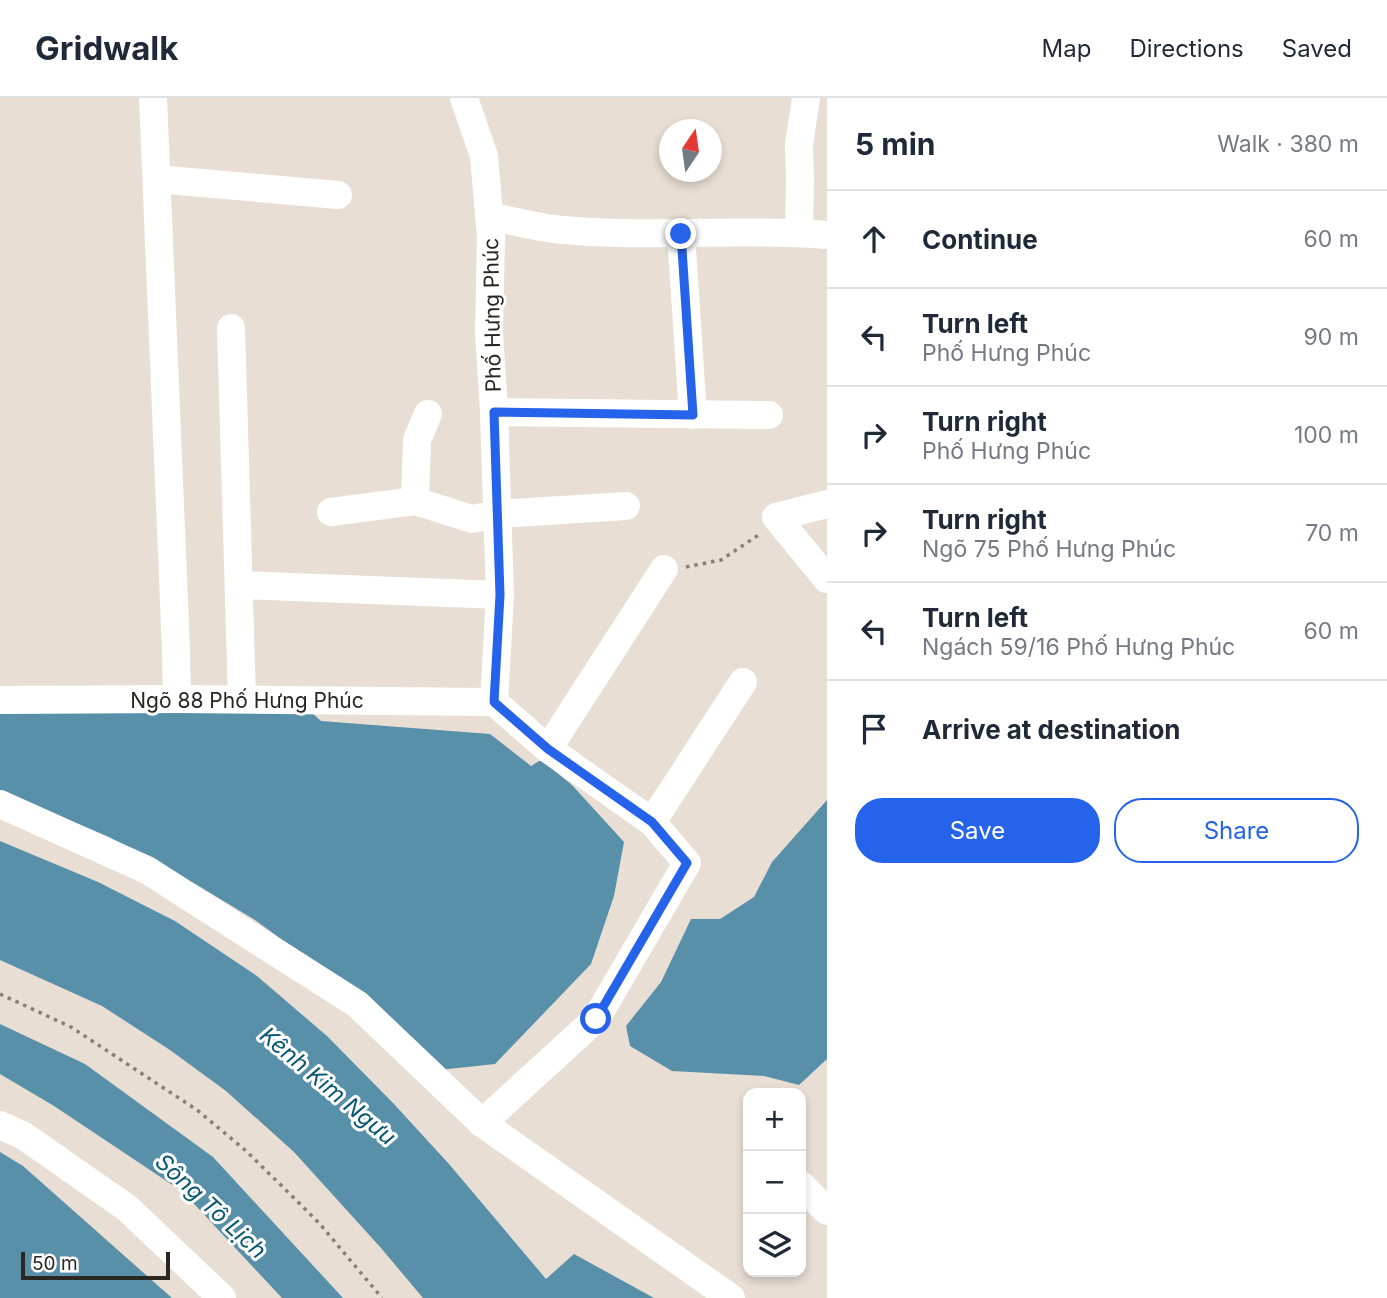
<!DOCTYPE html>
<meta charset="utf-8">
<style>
:root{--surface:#fff;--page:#f2f2f3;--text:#1f2937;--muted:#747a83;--line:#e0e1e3;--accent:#2563eb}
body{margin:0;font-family:Inter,sans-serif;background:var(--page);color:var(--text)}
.controls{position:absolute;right:21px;bottom:21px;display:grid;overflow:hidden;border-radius:14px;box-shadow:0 4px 10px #0003}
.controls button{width:63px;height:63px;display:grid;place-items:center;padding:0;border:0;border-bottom:2px solid var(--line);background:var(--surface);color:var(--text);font:35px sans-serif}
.compass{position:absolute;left:659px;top:21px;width:63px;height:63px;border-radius:50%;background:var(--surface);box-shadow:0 4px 10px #0003;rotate:13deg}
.scale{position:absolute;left:21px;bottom:18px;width:149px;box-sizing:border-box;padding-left:7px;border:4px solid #2a2723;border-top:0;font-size:19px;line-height:24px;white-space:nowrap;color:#2a2723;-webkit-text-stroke:5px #fff;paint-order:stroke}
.stop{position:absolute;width:21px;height:21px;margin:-16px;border:5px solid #2563eb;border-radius:50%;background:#fff}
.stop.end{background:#2563eb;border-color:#fff;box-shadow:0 2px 7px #0008}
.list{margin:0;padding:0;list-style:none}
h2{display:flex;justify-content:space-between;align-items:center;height:91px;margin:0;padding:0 28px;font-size:30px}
h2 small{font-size:23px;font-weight:400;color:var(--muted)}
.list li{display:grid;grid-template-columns:46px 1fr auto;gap:21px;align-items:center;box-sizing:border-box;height:98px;padding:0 28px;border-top:2px solid var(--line)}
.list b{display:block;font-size:26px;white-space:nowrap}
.list p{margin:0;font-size:23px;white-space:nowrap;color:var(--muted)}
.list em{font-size:23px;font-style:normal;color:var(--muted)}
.actions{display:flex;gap:14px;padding:21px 28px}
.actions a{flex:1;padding:16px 0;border:2px solid var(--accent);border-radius:28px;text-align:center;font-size:24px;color:var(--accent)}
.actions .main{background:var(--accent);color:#fff}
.icon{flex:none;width:38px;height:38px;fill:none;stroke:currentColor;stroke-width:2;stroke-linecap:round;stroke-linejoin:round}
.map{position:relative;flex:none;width:827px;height:1200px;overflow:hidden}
header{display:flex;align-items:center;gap:42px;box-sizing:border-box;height:98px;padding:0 35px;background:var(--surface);border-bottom:2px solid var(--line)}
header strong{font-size:33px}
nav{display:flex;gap:38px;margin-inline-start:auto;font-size:24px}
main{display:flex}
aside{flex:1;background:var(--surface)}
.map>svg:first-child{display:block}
.water{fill:#5890aa}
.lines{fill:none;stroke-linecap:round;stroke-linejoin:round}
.path{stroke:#878079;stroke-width:3.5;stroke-dasharray:3.5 5;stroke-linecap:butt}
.minor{stroke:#fff;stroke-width:28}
.route{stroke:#2563eb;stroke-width:9}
.labels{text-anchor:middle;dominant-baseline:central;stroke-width:6;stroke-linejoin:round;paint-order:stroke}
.street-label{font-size:21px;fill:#2a2723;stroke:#fff}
.water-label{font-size:23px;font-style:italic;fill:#0a5772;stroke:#fff}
</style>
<header>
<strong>Gridwalk</strong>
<nav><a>Map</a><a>Directions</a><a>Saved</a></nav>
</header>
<main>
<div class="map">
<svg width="827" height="1200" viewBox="0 0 827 1200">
<rect width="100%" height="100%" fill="#e9ded3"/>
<g class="water">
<polygon points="0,615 312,615 321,623 490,636 531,668 541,662 572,687 624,744 614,798 591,866 495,966 439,972 344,887 255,822 197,787 109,739 0,693"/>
<polygon points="827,702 827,961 799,987 764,978 672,973 630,948 626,928 661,884 691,821 720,821 754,799 772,764"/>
<polygon points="0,743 98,784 175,823 257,878 327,938 393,1005 449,1066 546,1181 574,1156 654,1200 423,1200 381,1150 294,1054 226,993 170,952 102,908 0,862"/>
<polygon points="0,926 85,966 213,1059 343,1200 282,1200 183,1094 54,1008 0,976"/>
<polygon points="0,1054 23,1068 172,1200 0,1200"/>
</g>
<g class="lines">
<g class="path">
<polyline points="686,469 721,462 760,436"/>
<polyline points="0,896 71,929 197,1012 245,1052 296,1102 319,1125 382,1200"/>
</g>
<g class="minor">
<polyline points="153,0 176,552 177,601"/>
<polyline points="464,0 484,58 491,139 489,235 494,314 500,497 494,604 548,651 652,724 687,765 596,921 482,1025"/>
<polyline points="157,81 338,97"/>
<path d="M489,118C514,123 539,130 564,132C651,140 740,130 827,137"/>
<polyline points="799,135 800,81 799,47 806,0"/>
<polyline points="681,136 693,317"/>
<polyline points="231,230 242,601"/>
<polyline points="494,314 769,317"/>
<polyline points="415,403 417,342 428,316"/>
<polyline points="827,406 776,419 827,481"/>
<polyline points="331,414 415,403 472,421 498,416 626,408"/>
<polyline points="239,487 500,497"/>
<polyline points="0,602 177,601 494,604"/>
<polyline points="548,651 664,471"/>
<polyline points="0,706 147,772 357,906 482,1025 731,1200"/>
<polyline points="652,724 743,584"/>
<polyline points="0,1027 24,1038 127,1110 222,1200"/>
<polyline points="801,1087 827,1113"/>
</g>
</g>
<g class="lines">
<polyline class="route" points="596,921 687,765 652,724 548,651 494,604 500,497 494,314 693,317 681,136"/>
</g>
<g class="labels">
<g class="street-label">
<text transform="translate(492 217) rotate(-91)">Phố Hưng Phúc</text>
<text x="247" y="602">Ngõ 88 Phố Hưng Phúc</text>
</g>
<g class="water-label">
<text transform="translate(328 988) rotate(40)">Kênh Kim Ngưu</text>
<text transform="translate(211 1108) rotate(43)">Sông Tô Lịch</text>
</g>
</g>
</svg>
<div class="controls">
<button>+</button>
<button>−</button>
<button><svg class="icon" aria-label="layers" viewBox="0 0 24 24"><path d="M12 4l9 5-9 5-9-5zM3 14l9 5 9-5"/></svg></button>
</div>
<svg class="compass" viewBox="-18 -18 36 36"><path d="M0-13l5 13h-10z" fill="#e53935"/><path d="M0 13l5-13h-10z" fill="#747a83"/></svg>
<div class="scale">50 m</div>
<div class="stop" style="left:596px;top:921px"></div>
<div class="stop end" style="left:681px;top:136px"></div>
</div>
<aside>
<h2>5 min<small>Walk · 380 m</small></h2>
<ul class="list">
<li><svg class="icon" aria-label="ahead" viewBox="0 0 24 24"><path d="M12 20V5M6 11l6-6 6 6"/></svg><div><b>Continue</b></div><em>60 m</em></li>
<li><svg class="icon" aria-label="left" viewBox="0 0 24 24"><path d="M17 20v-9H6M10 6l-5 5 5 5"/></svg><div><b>Turn left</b><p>Phố Hưng Phúc</p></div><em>90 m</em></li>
<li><svg class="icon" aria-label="right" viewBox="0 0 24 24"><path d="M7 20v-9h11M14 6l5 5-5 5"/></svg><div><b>Turn right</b><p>Phố Hưng Phúc</p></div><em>100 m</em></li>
<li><svg class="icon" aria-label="right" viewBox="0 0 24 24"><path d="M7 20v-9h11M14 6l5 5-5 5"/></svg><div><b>Turn right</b><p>Ngõ 75 Phố Hưng Phúc</p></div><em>70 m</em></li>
<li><svg class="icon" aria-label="left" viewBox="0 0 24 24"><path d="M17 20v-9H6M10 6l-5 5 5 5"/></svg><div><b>Turn left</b><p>Ngách 59/16 Phố Hưng Phúc</p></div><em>60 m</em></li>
<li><svg class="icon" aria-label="arrive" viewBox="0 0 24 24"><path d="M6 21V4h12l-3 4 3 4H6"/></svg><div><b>Arrive at destination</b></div></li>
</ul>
<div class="actions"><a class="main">Save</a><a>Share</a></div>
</aside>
</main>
